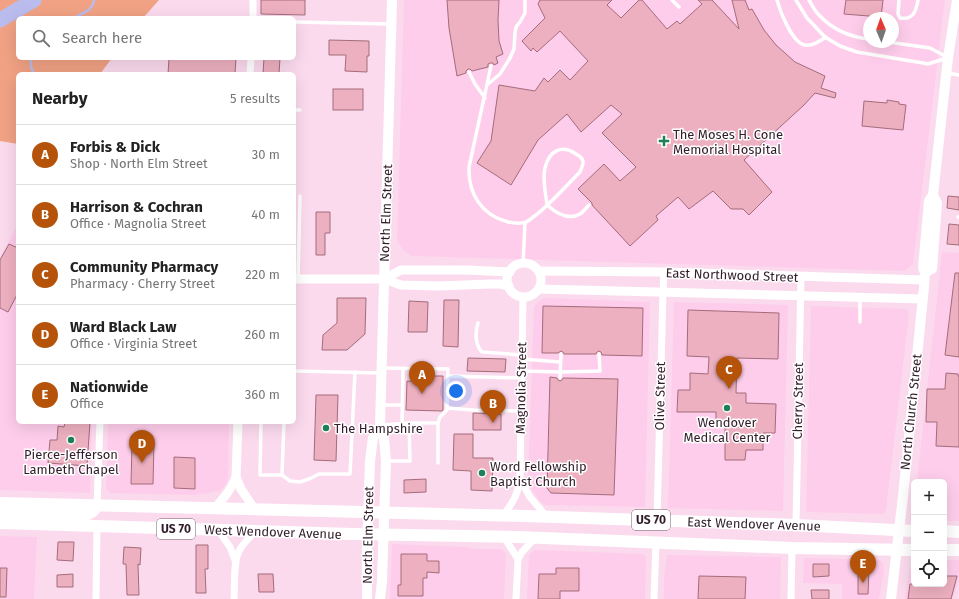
<!DOCTYPE html>
<meta charset="utf-8">
<style>
:root{--surface:#fff;--page:#f6f6f6;--text:#222;--muted:#767676;--line:#e0e0e0;--accent:#b45309}
body{margin:0;font-family:"Fira Sans",sans-serif;background:var(--page);color:var(--text)}
.controls{position:absolute;right:12px;bottom:12px;display:grid;overflow:hidden;border-radius:6px;box-shadow:0 4px 16px #0002}
.controls button{width:36px;height:36px;display:grid;place-items:center;padding:0;border:0;border-bottom:1px solid var(--line);background:var(--surface);color:var(--text);font:20px sans-serif}
.compass{position:absolute;left:863px;top:12px;width:36px;height:36px;border-radius:50%;background:var(--surface);box-shadow:0 4px 16px #0002;rotate:358deg}
.you{position:absolute;left:456px;top:391px;width:14px;height:14px;margin:-10px;border:3px solid #fff;border-radius:50%;background:#1a73e8;box-shadow:0 0 0 6px #1a73e833}
.badge{display:grid;place-items:center;width:26px;height:26px;border-radius:50%;background:var(--accent);color:#fff;font-size:13px;font-weight:700}
.pin{position:absolute;translate:-50% -33px;filter:drop-shadow(0 1px 2px #0008)}
.pin::after{content:'';position:absolute;top:21px;width:14px;height:12px;background:inherit;clip-path:polygon(0 0,100% 0,50% 100%)}
.list{margin:0;padding:0;list-style:none}
h2{display:flex;justify-content:space-between;align-items:center;height:52px;margin:0;padding:0 16px;font-size:17px}
h2 small{font-size:13px;font-weight:400;color:var(--muted)}
.list li{display:grid;grid-template-columns:26px 1fr auto;gap:12px;align-items:center;box-sizing:border-box;height:60px;padding:0 16px;border-top:1px solid var(--line)}
.list b{display:block;font-size:15px;white-space:nowrap}
.list p{margin:0;font-size:13px;white-space:nowrap;color:var(--muted)}
.list em{font-size:13px;font-style:normal;color:var(--muted)}
.icon{flex:none;width:22px;height:22px;fill:none;stroke:currentColor;stroke-width:2;stroke-linecap:round;stroke-linejoin:round}
.map{position:relative;flex:none;width:959px;height:599px;overflow:hidden}
.search{position:absolute;background:var(--surface);box-shadow:0 4px 16px #0002;left:16px;top:16px;width:280px;height:44px;display:flex;align-items:center;gap:10px;box-sizing:border-box;padding:0 14px;border-radius:6px;color:var(--muted);font-size:15px}
.panel{position:absolute;background:var(--surface);box-shadow:0 4px 16px #0002;left:16px;top:72px;width:280px;height:352px;border-radius:6px}
.map>svg:first-child{display:block}
.built{fill:#fecdeb;fill-rule:evenodd}
.green{fill:#f1a284}
.lines{fill:none;stroke-linecap:round;stroke-linejoin:round}
.stream{stroke:#b9bcec;stroke-width:2.5}
.river{stroke:#b9bcec;stroke-width:15}
.building{fill:#edb0c0;stroke:#a36c7b}
.service{stroke:#fff;stroke-width:3.5}
.minor{stroke:#fff;stroke-width:7}
.tertiary{stroke:#fff;stroke-width:9}
.secondary{stroke:#fff;stroke-width:10}
.trunk{stroke:#fff;stroke-width:12}
.poi-dot{fill:#1e8059;stroke:#fff;stroke-width:1.5}
.labels{text-anchor:middle;dominant-baseline:central;stroke-width:3;stroke-linejoin:round;paint-order:stroke}
.shield{fill:#fff;stroke:#6f6169;stroke-width:1}
.shield-label{font-size:12px;font-weight:bold;fill:#311d29}
.poi-label{font-size:13px;fill:#311d29;stroke:#fff;text-anchor:start}
.street-label{font-size:13px;fill:#311d29;stroke:#fff}
</style>
<div class="map">
<svg width="959" height="599" viewBox="0 0 959 599">
<rect width="100%" height="100%" fill="#fbdaee"/>
<g class="built">
<path d="M404,0H945L913,264L905,271L412,256L403,250L397,240ZM869,18H893V42H869Z"/>
<polygon points="18,224 18,422 92,422 90,493 0,490 0,258"/>
<polygon points="942,252 959,253 959,521 944,521 944,482 917,482"/>
<polygon points="544,298 650,302 645,507 545,505 540,501 532,490 529,484 528,477 534,307 538,302"/>
<polygon points="674,302 788,305 783,511 668,508"/>
<polygon points="811,306 907,309 909,314 886,510 884,514 806,512"/>
<polygon points="108,422 229,422 228,477 226,484 220,491 195,495 110,493 106,489"/>
<polygon points="0,536 37,537 34,599 0,599"/>
<polygon points="392,544 465,547 475,549 501,549 504,551 506,554 504,599 390,599"/>
<polygon points="535,550 643,554 646,557 645,599 527,599 529,555"/>
<polygon points="667,555 781,557 780,599 664,599 664,577"/>
<polygon points="804,558 880,560 883,563 884,570 879,599 842,599 842,584 803,583"/>
<polygon points="944,560 959,560 959,577 953,599 905,599 910,568 914,561 914,584 944,584"/>
</g>
<polygon class="green" points="0,0 159,0 143,18 18,18 18,58 112,58 100,74 18,74 18,144 0,141"/>
<g class="lines">
<g class="stream">
<path d="M74,18C82,13 93,11 94,0"/>
<polyline points="31,58 31,67 34,74"/>
</g>
<polyline class="river" points="0,20 34,0"/>
</g>
<g class="building">
<polygon points="261,0 305,0 305,15 261,14"/>
<polygon points="447,0 499,0 498,20 499,41 503,54 496,57 498,63 494,65 493,63 490,63 488,64 488,67 472,71 470,69 468,69 466,71 466,73 457,76 449,28"/>
<polygon points="540,0 612,0 607,5 621,18 639,0 642,0 667,29 677,21 680,24 702,4 698,0 712,0 739,29 732,0 745,0 749,10 752,9 764,30 776,45 795,62 825,76 821,88 836,93 835,98 815,93 804,105 744,160 772,192 749,215 743,209 731,209 713,191 689,209 678,197 656,216 658,220 630,246 592,205 592,203 578,189 604,164 620,181 636,167 602,133 622,114 611,105 581,132 567,114 538,140 511,185 477,163 491,141 499,85 535,91 544,78 548,82 560,70 570,80 588,61 560,31 537,52 533,48 531,51 522,41 545,18 538,4"/>
<polygon points="846,0 883,0 881,17 844,14"/>
<polygon points="329,40 369,41 369,56 367,56 367,72 345,71 346,55 329,55"/>
<polygon points="169,58 236,58 235,74 168,74"/>
<polygon points="264,58 280,58 279,74 263,74"/>
<rect x="333" y="89" width="30" height="21"/>
<polygon points="887,100 899,102 899,104 906,105 903,130 862,126 864,101 887,103"/>
<polygon points="948,196 959,197 959,210 947,208"/>
<polygon points="316,212 330,212 330,233 325,233 325,255 316,255"/>
<polygon points="949,224 959,225 959,245 947,244"/>
<polygon points="9,244 18,248 18,293 8,312 0,308 0,260"/>
<polygon points="955,273 959,273 959,357 945,355"/>
<polygon points="337,298 366,298 365,334 347,350 322,350 323,335 337,323"/>
<polygon points="444,300 459,300 458,347 443,346"/>
<polygon points="409,301 428,302 427,332 408,332"/>
<polygon points="543,306 643,308 642,356 602,355 601,352 599,351 597,352 596,354 564,354 563,352 561,351 558,353 542,353"/>
<polygon points="688,310 779,313 778,359 737,358 736,393 746,393 746,403 776,404 775,433 763,433 763,450 746,450 745,460 725,460 725,423 716,423 716,412 677,412 678,390 690,390 690,373 708,374 709,357 687,356"/>
<polygon points="468,358 506,359 505,372 467,371"/>
<polygon points="946,373 958,374 958,376 959,376 959,447 936,446 937,422 926,422 927,389 945,389"/>
<polygon points="427,376 443,376 443,410 442,411 406,410 407,381 427,382"/>
<polygon points="550,377 557,378 558,380 560,381 562,380 563,378 618,379 614,495 551,493 547,488"/>
<polygon points="316,395 338,395 336,461 314,460"/>
<polygon points="473,413 501,414 501,430 473,430"/>
<polygon points="65,422 90,422 87,466 48,463 50,440 57,440 58,426 64,427"/>
<polygon points="454,434 473,434 473,458 493,458 492,491 471,490 471,471 453,470"/>
<polygon points="132,443 154,443 153,484 131,484"/>
<polygon points="174,457 195,458 195,489 174,488"/>
<polygon points="426,479 426,492 404,493 404,480"/>
<polygon points="58,542 74,542 73,561 57,560"/>
<polygon points="196,545 208,545 208,569 205,569 206,593 196,593"/>
<polygon points="124,547 141,548 140,565 138,564 139,595 127,595 126,564 123,564"/>
<polygon points="401,554 427,554 427,561 439,561 439,573 427,572 427,578 423,578 423,596 398,596 398,585 401,585"/>
<polygon points="813,564 829,564 829,576 813,577"/>
<polygon points="0,568 7,568 6,597 0,597"/>
<polygon points="556,568 579,568 579,591 560,591 560,599 538,599 539,574 556,574"/>
<polygon points="858,570 869,570 868,594 858,594"/>
<polygon points="73,574 73,587 57,587 57,575"/>
<polygon points="258,574 273,574 274,592 259,592"/>
<polygon points="699,576 746,577 745,599 698,599"/>
<polygon points="944,576 957,576 951,599 908,599 910,584 944,584"/>
<polygon points="811,590 829,590 829,599 812,599"/>
</g>
<g class="lines">
<g class="service">
<polyline points="672,0 679,7"/>
<path d="M777,0C780,11 792,43 805,45C813,46 820,41 826,37"/>
<polyline points="796,0 807,18 825,37 840,46 857,52 923,63 928,64 947,58"/>
<path d="M809,0C812,5 815,11 819,15C833,30 850,37 869,39"/>
<path d="M899,0L898,14L900,18C913,20 916,12 918,0"/>
<polyline points="294,22 390,24"/>
<polyline points="888,42 930,48 947,57"/>
<path d="M491,66L469,167C468,193 481,215 508,222C513,223 521,224 526,222C529,221 533,217 536,215C552,202 565,187 580,172C581,169 584,164 583,161C582,157 579,156 576,154C561,144 549,151 545,168C542,180 546,194 547,205C556,213 568,221 580,214C583,212 586,208 589,205"/>
<polyline points="469,72 475,84 485,98"/>
<polyline points="947,73 959,75"/>
<polyline points="488,84 500,74 510,58 514,49 515,33 516,27 520,22 525,13 525,0"/>
<polyline points="294,110 300,110"/>
<polyline points="958,217 959,217"/>
<polyline points="523,264 525,223"/>
<polyline points="298,278 300,196"/>
<polyline points="860,322 860,298"/>
<path d="M478,323C475,332 475,345 482,352L522,355"/>
<polyline points="522,359 560,362"/>
<polyline points="294,371 381,373"/>
<polyline points="522,371 560,372 600,371 599,354"/>
<polyline points="448,376 522,378"/>
<polyline points="560,378 561,354"/>
<polyline points="381,405 402,405"/>
<polyline points="447,408 473,410 521,411"/>
<polyline points="261,422 260,475 282,475 284,422"/>
<polyline points="438,423 438,463"/>
<polyline points="402,424 403,369"/>
<polyline points="381,425 409,423 438,423 440,417 447,410 448,369 382,368"/>
<polyline points="387,461 410,461 409,423"/>
<polyline points="282,475 290,481 300,482 309,479 319,474 350,474 355,372"/>
</g>
<g class="minor">
<polyline points="253,18 253,0"/>
<polyline points="250,74 251,58"/>
<polyline points="520,479 530,497 547,517"/>
<polyline points="97,506 100,422"/>
<path d="M503,515C514,502 517,495 520,479L523,297"/>
<polyline points="657,520 663,292 664,272"/>
<polyline points="796,525 801,277"/>
<polyline points="218,530 230,547 235,560"/>
<polyline points="504,537 518,559"/>
<polyline points="96,599 97,527"/>
<path d="M234,599C235,585 233,563 239,551C243,543 250,537 256,531"/>
<polyline points="516,599 518,559 522,552 535,538"/>
<polyline points="654,599 656,543"/>
<polyline points="791,599 792,548"/>
</g>
<g class="tertiary">
<circle cx="524" cy="280" r="17"/>
<polyline points="539,271 664,272 925,280"/>
<polyline points="294,279 384,279 401,285 438,286 491,284 500,284 509,286"/>
<polyline points="384,279 401,270 467,270 510,272"/>
<polyline points="539,289 923,299"/>
<polyline points="236,477 241,489 255,510"/>
<path d="M214,509C223,499 231,490 236,477L238,422"/>
</g>
<g class="secondary">
<polyline points="925,272 932,269 937,203 933,195"/>
<polyline points="367,599 367,551 370,461 373,438 380,425"/>
<polyline points="380,599 382,581 386,461 384,439 380,425 392,0"/>
<polyline points="891,599 903,496 924,287 925,272 923,268 929,201 933,195 948,58 957,0"/>
</g>
<g class="trunk">
<polyline points="0,503 524,516 796,525 914,531"/>
<polyline points="0,515 86,515 93,511 97,506"/>
<polyline points="0,523 352,534 518,537 792,548 914,550"/>
<polyline points="944,531 959,532"/>
<polyline points="944,550 959,550"/>
</g>
</g>
<g class="poi-dot">
<path d="M662 135h4v4h4v4h-4v4h-4v-4h-4v-4h4z"/>
<circle cx="727" cy="408" r="4"/>
<circle cx="326" cy="428" r="4"/>
<circle cx="71" cy="440" r="4"/>
<circle cx="482" cy="473" r="4"/>
</g>
<g class="labels">
<g class="shield">
<rect x="632" y="510" width="38" height="20" rx="3"/>
<rect x="157" y="519" width="38" height="20" rx="3"/>
</g>
<g class="shield-label">
<text x="651" y="520">US 70</text>
<text x="176" y="529">US 70</text>
</g>
<g class="poi-label">
<text x="673" y="134">The Moses H. Cone<tspan x="673" dy="15">Memorial Hospital</tspan></text>
<text x="727" y="422" text-anchor="middle">Wendover<tspan x="727" dy="15">Medical Center</tspan></text>
<text x="334" y="428">The Hampshire</text>
<text x="71" y="454" text-anchor="middle">Pierce-Jefferson<tspan x="71" dy="15">Lambeth Chapel</tspan></text>
<text x="490" y="466">Word Fellowship<tspan x="490" dy="15">Baptist Church</tspan></text>
</g>
<g class="street-label">
<text transform="translate(386 213) rotate(-88)">North Elm Street</text>
<text transform="translate(732 275) rotate(2)">East Northwood Street</text>
<text transform="translate(521 388) rotate(-89)">Magnolia Street</text>
<text transform="translate(660 396) rotate(-89)">Olive Street</text>
<text transform="translate(798 401) rotate(-89)">Cherry Street</text>
<text transform="translate(911 412) rotate(-84)">North Church Street</text>
<text transform="translate(754 524) rotate(2)">East Wendover Avenue</text>
<text transform="translate(273 532) rotate(2)">West Wendover Avenue</text>
<text transform="translate(368 535) rotate(-89)">North Elm Street</text>
</g>
</g>
</svg>
<div class="controls">
<button>+</button>
<button>−</button>
<button><svg class="icon" aria-label="locate" viewBox="0 0 24 24"><circle cx="12" cy="12" r="6"/><path d="M12 2v4M12 18v4M2 12h4M18 12h4"/></svg></button>
</div>
<svg class="compass" viewBox="-18 -18 36 36"><path d="M0-13l5 13h-10z" fill="#e53935"/><path d="M0 13l5-13h-10z" fill="#767676"/></svg>
<div class="you"></div>
<div class="pin badge" style="left:422px;top:394px">A</div>
<div class="pin badge" style="left:493px;top:423px">B</div>
<div class="pin badge" style="left:729px;top:389px">C</div>
<div class="pin badge" style="left:142px;top:463px">D</div>
<div class="pin badge" style="left:863px;top:583px">E</div>
<div class="search"><svg class="icon" aria-label="search" viewBox="0 0 24 24"><circle cx="10" cy="10" r="6"/><path d="M15 15l6 6"/></svg>Search here</div>
<section class="panel">
<h2>Nearby<small>5 results</small></h2>
<ul class="list">
<li><span class="badge">A</span><div><b>Forbis &amp; Dick</b><p>Shop · North Elm Street</p></div><em>30 m</em></li>
<li><span class="badge">B</span><div><b>Harrison &amp; Cochran</b><p>Office · Magnolia Street</p></div><em>40 m</em></li>
<li><span class="badge">C</span><div><b>Community Pharmacy</b><p>Pharmacy · Cherry Street</p></div><em>220 m</em></li>
<li><span class="badge">D</span><div><b>Ward Black Law</b><p>Office · Virginia Street</p></div><em>260 m</em></li>
<li><span class="badge">E</span><div><b>Nationwide</b><p>Office</p></div><em>360 m</em></li>
</ul>
</section>
</div>
